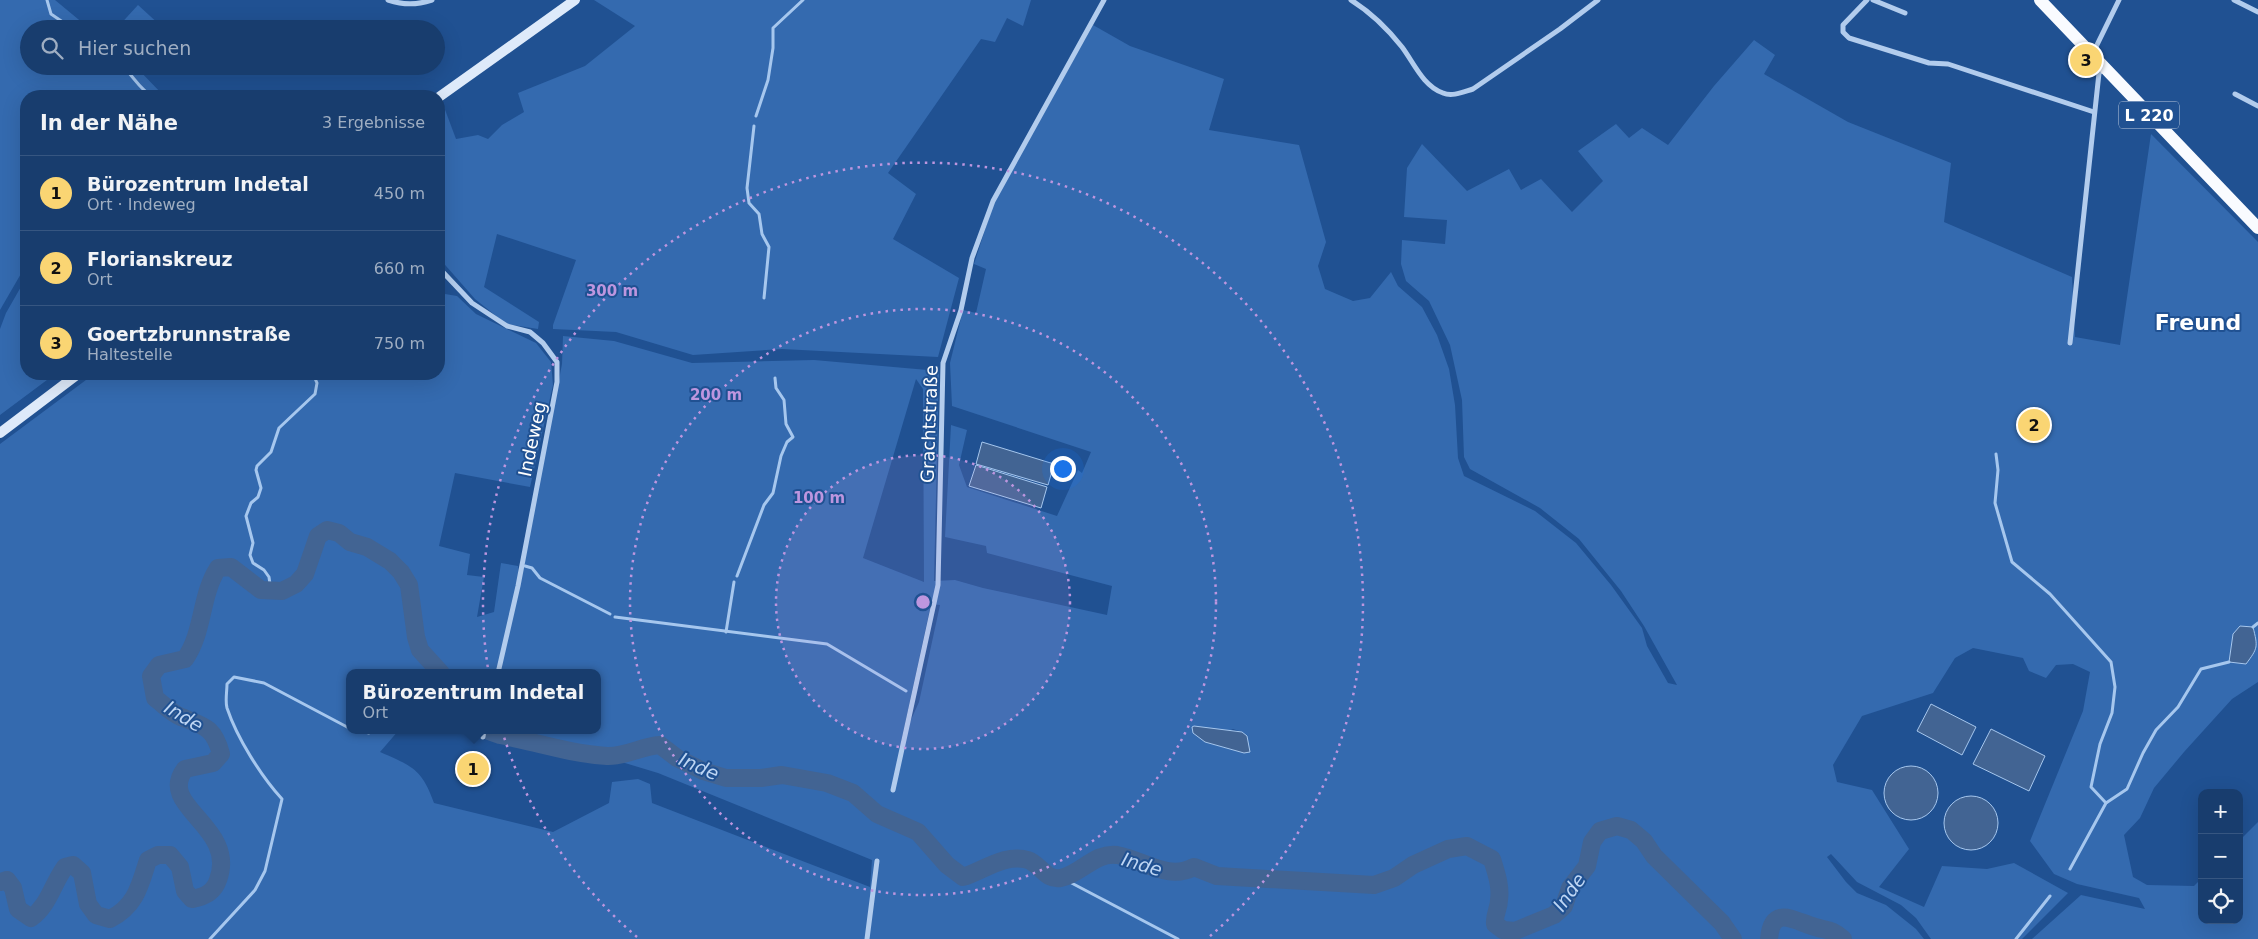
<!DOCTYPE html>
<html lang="de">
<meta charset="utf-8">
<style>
:root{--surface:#183d6e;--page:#214473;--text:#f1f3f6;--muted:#9faec2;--line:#365681;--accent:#fad573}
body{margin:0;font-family:"DejaVu Sans",sans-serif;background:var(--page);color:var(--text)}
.controls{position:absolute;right:15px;bottom:15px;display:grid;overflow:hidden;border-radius:10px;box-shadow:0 5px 20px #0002}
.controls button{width:45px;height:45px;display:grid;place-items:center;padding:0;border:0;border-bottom:1px solid var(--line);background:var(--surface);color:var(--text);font:25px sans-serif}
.you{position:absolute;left:1062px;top:468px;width:18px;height:18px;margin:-12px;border:4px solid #fff;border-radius:50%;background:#1a73e8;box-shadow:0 0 0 8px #1a73e833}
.badge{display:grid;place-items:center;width:32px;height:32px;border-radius:50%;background:var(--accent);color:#111;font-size:16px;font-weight:700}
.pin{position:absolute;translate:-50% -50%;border:2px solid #fff;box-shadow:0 1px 5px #0006}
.popup{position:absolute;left:346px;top:669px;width:255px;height:65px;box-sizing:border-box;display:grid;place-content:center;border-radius:10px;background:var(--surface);filter:drop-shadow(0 1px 4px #0005);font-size:16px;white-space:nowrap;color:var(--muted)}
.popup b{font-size:19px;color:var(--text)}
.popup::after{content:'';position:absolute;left:50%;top:100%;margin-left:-10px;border:10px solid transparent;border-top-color:var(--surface)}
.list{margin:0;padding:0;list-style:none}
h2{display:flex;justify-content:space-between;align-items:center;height:65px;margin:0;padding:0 20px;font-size:21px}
h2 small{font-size:16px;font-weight:400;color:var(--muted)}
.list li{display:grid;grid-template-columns:32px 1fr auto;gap:15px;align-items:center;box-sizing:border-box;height:75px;padding:0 20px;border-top:1px solid var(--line)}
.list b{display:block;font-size:19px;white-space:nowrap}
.list p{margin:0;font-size:16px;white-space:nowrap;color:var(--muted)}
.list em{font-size:16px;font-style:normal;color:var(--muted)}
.icon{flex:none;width:28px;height:28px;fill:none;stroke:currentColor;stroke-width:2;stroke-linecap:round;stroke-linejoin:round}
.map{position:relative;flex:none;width:2258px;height:939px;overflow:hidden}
.search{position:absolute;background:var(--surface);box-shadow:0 5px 20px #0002;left:20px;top:20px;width:425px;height:55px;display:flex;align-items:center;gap:12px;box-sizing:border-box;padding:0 18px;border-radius:28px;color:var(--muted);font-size:19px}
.panel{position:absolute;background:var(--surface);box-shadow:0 5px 20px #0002;left:20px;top:90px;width:425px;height:290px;border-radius:20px}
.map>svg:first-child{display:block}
.green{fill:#346aaf;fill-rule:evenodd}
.water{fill:#426493;stroke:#a6c7ee}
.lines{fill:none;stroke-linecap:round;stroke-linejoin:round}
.stream{stroke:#a6c7ee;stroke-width:3}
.river{stroke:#426493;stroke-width:18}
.minor{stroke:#b2cced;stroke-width:5}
.secondary{stroke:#deeafa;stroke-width:10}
.primary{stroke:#f9fbff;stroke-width:12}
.ring{fill:none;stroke:#bd96df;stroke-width:2.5;stroke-dasharray:2.5 5}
.labels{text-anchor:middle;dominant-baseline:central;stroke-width:4;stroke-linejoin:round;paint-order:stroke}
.shield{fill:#205192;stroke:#bccbde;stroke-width:1}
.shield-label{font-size:16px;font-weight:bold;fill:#fff}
.street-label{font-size:18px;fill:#fff;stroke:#205192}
.water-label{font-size:19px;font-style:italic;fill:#bed6f4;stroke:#205192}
.district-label{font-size:22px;font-weight:bold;fill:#fff;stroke:#205192}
.centre{fill:#bd96df;stroke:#205192;stroke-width:2.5}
.ring-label{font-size:15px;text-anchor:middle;font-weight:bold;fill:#bd96df;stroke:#205192;stroke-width:4;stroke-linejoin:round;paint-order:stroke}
</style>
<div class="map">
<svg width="2258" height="939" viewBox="0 0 2258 939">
<rect width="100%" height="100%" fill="#205192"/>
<g class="green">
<polygon points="0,0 55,0 90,29 29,29 29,66 135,66 164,96 26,96 26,265 0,310"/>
<polygon points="594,0 1031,0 1023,26 1007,18 995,42 981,39 888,173 916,194 893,239 959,278 938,357 782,349 693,355 616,332 553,329 553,325 576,260 497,234 484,287 539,322 538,329 506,324 475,299 439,258 439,111 444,107 456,139 478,135 488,139 502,125 524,112 518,93 585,66 635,26"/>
<polygon points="138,5 161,26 158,29 116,29"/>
<path d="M1093,25L1130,46L1224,79L1209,130L1299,145L1326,242L1318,266L1325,289L1353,301L1370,298L1391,272L1398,286L1422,307L1437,335L1449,369L1455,405L1458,458L1464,476L1535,511L1576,543L1611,585L1642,628L1647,646L1668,683L1677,685L1644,626L1621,591L1579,539L1540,508L1470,469L1464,457L1462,400L1450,345L1429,301L1406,281L1401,264L1402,240L1445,244L1447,220L1404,217L1407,168L1422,144L1467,191L1509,169L1521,190L1541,179L1572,212L1603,181L1578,151L1616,124L1629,138L1642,128L1668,145L1714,86L1754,40L1775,55L1764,74L1848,122L1951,163L1944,222L2072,277L2075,337L2120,345L2151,134L2258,242V682L2232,699L2184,752L2154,788L2140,818L2124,835L2133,877L2147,885L2194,886L2202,878V920H2239V841L2258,822V939H2032L2081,895L2145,909L2139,898L2077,884L2054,874L2030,841L2083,711L2090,672L2073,664L2056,665L2046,678L2029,671L2023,658L1973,648L1955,658L1933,693L1862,716L1833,765L1837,782L1872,790L1909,849L1879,887L1924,907L1942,866L1987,869L2014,863L2068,893L2022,939H1931L1916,918L1901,905L1857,882L1831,854L1827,857L1846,882L1857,893L1886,905L1916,929L1924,939H0V444L94,374H439V293L457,296L476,314L536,343L551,362L553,385L530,487L455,473L439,546L470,554L467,575L484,577L477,617L494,612L501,563L518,566L520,585L562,364L563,336L614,341L692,363L814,360L939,371L934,581L955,580L983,588L1107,615L1112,586L987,553L986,546L945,537L951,425L967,430L959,465L967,487L1057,516L1078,470L1082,473L1091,452L952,406L950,363L963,310L976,313L986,269L974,264L994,202ZM916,379L923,389L924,582L863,558ZM931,604L940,605L919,702L901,742ZM349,673H597V730H471L479,736L600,762L615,760L658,773L872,860L870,887L652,803L650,784L638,779L612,782L609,803L553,832L434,803C422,769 412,766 380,752L399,730H349ZM1233,729L1242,732L1233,750L1205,742Z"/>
<polygon points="26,278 26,374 55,374 0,415 0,329 6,313"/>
</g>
<g class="water">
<polygon points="982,442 1054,464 1048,485 976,464"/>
<polygon points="976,465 1047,487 1041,508 969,486"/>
<path d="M2240,626L2253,627C2258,647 2258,648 2246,664L2229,662L2233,634Z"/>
<polygon points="1931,704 1976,727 1962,755 1917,731"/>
<polygon points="1194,726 1242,732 1247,736 1250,752 1244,753 1205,742 1193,733 1192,727"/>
<polygon points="1991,729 2045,756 2029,791 1973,764"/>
<circle cx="1911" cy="793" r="27"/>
<circle cx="1971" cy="823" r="27"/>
</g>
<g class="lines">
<g class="stream">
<polyline points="47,0 51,14 73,29"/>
<path d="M122,66C133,75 139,89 152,96"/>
<polyline points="756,116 768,80 773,48 773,28 803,0"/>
<polyline points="754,126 747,188 749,203 759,214 762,234 769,247 764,298"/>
<polyline points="1996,454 1998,470 1995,503 2012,562 2050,594 2111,662 2115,687 2112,713 2100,744 2091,787 2106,803"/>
<polyline points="525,566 532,568 540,578 610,614"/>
<polyline points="737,576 764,505 773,493 781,456 787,442 793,437 786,424 784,400 776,388 775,378"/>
<polyline points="271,592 269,577 264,570 253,563 250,555 253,543 246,516 251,503 258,497 261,488 256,470 257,466 271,452 279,428 315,394 317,383 313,374"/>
<polyline points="615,617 827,644 906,691"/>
<polyline points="2253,627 2258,623"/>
<polyline points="726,632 734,582"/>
<polyline points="357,730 369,733"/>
<polyline points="2070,869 2106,803 2127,789 2143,753 2156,730 2178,707 2201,669 2229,662"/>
<polyline points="1062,878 1178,939"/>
<path d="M210,939L255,890L265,871L282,799C261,776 237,738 227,708C225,701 227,692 227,684L234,677L264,683L349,728"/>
<polyline points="2016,939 2050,896"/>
</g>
<g class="river">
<path d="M486,730L500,735C535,742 572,754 607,756C625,757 642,746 660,745L677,758L703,771L726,778H761L782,775L827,783L853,793L877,814L918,832L947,865L963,877C983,871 1005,853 1028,860C1040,864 1046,881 1061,878C1081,874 1095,852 1117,855C1144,860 1168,881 1194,867L1217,876L1374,885L1394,878L1413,865L1448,849L1467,846L1492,859C1496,873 1501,885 1499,900C1499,909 1494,914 1495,924L1503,930L1515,931L1554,915L1564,906L1570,888L1587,866L1592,842L1600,831L1617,826L1631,830L1644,841L1654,856L1722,923L1733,939"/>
<path d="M0,882L7,880L13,888L18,909L31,918C49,905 52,885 65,867L73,865L82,873L88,904L96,915L110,919C136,906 140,885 148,860L158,855H170L180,867L185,891L192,899C205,897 214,892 218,880C238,826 156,807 185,769L213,763L221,754C214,727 204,726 181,717C171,713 163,704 155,698L151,676L159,665L185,659C204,632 200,596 218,568L231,567L261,590L282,591L296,584L305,574L318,536L327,530L339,533L350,542L367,547L390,561L401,572L409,585L416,637L420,650L441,673"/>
<path d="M1769,939C1772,904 1794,921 1815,927C1828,931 1832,929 1843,939"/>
</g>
<g class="minor">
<path d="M388,0C404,5 416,5 432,0"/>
<path d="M1351,0C1372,13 1387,28 1402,47C1414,63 1423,86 1443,93C1452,97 1463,92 1473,89L1560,29L1598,0"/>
<polyline points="1867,0 1843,25 1843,32 1849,38 1929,63 1948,64 2094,112"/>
<polyline points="1873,0 1905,13"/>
<polyline points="2234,0 2258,12"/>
<polyline points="2092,55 2119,0"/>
<polyline points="2235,94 2258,106"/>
<polyline points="439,268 472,303 507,326 530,332 543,343 557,362 557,382 518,586 498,673"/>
<polyline points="2070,343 2099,73 2104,69"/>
<polyline points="483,737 484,730"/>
<polyline points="893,790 938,585 943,363 961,310 972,258 993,201 1104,0"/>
<polyline points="867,939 877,861"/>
</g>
<g class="secondary">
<polyline points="439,97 575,0"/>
<polyline points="0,433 78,374"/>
</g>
<polyline class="primary" points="2040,0 2258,228"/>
</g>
<circle cx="923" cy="602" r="147" fill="#bd96df" fill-opacity=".12"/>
<g class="ring">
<circle cx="923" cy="602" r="147"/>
<circle cx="923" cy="602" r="293"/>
<path d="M637 937A440 440 0 1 1 1209 937"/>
</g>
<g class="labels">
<rect class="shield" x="2119" y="101.5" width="60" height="27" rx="4"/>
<g class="shield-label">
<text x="2149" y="115">L 220</text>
</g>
<g class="street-label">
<text transform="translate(929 424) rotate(-88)">Grachtstraße</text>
<text transform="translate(532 439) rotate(-78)">Indeweg</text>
</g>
<g class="water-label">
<text transform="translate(184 716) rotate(31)">Inde</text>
<text transform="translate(699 766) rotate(24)">Inde</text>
<text transform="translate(1142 864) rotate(17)">Inde</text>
<text transform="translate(1569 892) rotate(-55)">Inde</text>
</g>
<g class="district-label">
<text x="2198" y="322">Freund</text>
</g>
</g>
<circle cx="923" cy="602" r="8" class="centre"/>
<g class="ring-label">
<text x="612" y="296">300 m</text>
<text x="716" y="400">200 m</text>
<text x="819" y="503">100 m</text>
</g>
</svg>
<div class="controls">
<button>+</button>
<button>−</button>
<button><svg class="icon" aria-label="locate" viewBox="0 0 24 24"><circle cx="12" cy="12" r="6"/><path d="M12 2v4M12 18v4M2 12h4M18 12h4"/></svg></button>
</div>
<div class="you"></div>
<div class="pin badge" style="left:473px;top:769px">1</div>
<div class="popup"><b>Bürozentrum Indetal</b>Ort</div>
<div class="pin badge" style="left:2034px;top:425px">2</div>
<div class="pin badge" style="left:2086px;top:60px">3</div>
<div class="search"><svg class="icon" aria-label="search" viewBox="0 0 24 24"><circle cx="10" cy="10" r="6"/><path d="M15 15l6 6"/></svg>Hier suchen</div>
<section class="panel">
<h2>In der Nähe<small>3 Ergebnisse</small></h2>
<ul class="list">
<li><span class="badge">1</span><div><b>Bürozentrum Indetal</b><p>Ort · Indeweg</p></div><em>450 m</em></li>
<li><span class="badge">2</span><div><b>Florianskreuz</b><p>Ort</p></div><em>660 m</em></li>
<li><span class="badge">3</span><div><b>Goertzbrunnstraße</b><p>Haltestelle</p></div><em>750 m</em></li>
</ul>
</section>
</div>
